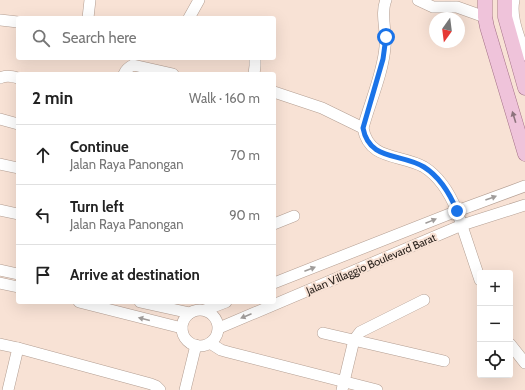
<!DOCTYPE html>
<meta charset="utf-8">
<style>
:root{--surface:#fff;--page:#f2f2f2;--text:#222;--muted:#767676;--line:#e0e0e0}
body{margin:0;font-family:Cabin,sans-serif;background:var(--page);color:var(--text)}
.controls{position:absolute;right:12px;bottom:12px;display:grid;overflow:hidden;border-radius:4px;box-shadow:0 4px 16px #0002}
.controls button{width:36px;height:36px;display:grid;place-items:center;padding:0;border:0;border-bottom:1px solid var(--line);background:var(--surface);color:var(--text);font:20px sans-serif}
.compass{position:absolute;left:429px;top:12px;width:36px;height:36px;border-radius:50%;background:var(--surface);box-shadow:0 4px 16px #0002;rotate:194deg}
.stop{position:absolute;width:12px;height:12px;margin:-9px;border:3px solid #1a73e8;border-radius:50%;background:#fff}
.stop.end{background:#1a73e8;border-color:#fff;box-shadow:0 1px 4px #0008}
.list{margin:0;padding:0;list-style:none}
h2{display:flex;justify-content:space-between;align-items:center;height:52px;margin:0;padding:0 16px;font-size:17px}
h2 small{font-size:13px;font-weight:400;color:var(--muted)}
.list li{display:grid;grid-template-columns:26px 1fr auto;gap:12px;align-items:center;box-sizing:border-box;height:60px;padding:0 16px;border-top:1px solid var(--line)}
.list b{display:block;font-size:15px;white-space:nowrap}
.list p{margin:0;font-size:13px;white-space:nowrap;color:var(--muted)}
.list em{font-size:13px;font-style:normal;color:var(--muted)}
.icon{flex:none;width:22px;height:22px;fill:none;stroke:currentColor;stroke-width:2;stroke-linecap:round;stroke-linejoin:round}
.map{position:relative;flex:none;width:525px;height:390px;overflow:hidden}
.search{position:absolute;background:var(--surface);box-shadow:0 4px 16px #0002;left:16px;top:16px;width:260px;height:44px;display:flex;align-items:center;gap:10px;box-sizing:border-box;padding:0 14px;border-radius:4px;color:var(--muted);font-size:15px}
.panel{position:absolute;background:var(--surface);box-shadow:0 4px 16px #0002;left:16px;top:72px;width:260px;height:232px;border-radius:4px}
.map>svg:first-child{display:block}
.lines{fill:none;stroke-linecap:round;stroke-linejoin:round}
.minor-casing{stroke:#b39e92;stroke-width:12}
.major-casing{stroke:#a47188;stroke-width:15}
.minor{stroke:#fff;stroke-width:11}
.major{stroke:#efc3da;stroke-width:14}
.oneway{fill:#8d737c}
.oneway2{fill:#a09c9a}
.route{stroke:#1a73e8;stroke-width:5}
.labels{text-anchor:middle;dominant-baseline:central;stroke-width:4;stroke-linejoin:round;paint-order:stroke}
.street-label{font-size:11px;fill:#2b231e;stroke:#f8e2d5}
</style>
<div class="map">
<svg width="525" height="390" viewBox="0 0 525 390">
<rect width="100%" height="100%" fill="#f8e2d5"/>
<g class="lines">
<defs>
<g id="minor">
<path d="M386,0C380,13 387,32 385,47C383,73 370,102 363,128C369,161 401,154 424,167C440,177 450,194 457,211L480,280"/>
<polyline points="418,0 433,7 457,7 485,17"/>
<path d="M514,0C510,18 520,38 525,55"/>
<polyline points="88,18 90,0"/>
<polyline points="189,18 199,0"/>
<polyline points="0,20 18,22"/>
<path d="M124,74C126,69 129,67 133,65L173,74"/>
<polyline points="254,74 255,66 255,58"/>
<path d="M0,78C6,75 12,76 18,78"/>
<polyline points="274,92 322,108 363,128"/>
<polyline points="0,119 18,124"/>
<polyline points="0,164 18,168"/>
<polyline points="0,210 18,214"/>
<polyline points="274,224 294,216"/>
<polyline points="0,270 18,274"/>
<polyline points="0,283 18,287"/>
<polyline points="274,283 457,211 525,186"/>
<polyline points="79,302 182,328"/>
<polyline points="140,302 190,313"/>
<polyline points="205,310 226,302"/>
<circle cx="200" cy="328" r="18"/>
<polyline points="219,328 462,225 525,205"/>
<polyline points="323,333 444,361"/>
<polyline points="210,343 221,350 228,352 377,390"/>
<polyline points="0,344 18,348 8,390"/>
<polyline points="510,344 525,363"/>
<polyline points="18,348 151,384 156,386 160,390"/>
<polyline points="185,390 196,345"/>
<polyline points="342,390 354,340 360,332 424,300"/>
</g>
<g id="major">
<polyline points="485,0 485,17 487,27 525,154"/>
<polyline points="505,0 505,17 525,88"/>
</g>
</defs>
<use href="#minor" class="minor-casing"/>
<use href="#major" class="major-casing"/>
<use href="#minor" class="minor"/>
<use href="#major" class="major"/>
</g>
<defs><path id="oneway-solid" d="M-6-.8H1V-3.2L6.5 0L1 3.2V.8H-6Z"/></defs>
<use class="oneway" href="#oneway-solid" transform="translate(514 117) rotate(-107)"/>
<g class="oneway2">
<use href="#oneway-solid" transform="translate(491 198) rotate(-20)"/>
<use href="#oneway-solid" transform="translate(431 221) rotate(-22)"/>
<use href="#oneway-solid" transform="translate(310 269) rotate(-21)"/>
<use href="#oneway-solid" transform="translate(246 316) rotate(157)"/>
<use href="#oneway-solid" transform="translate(144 319) rotate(-166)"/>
</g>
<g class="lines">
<path class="route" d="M386,37L383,59L363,128C369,161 401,153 424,167C440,177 450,194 457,211"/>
</g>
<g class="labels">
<g class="street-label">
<text transform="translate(371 264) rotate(-23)">Jalan Villaggio Boulevard Barat</text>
</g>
</g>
</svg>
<div class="controls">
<button>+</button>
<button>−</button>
<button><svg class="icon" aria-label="locate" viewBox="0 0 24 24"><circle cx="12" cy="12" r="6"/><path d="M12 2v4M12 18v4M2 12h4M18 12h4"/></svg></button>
</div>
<svg class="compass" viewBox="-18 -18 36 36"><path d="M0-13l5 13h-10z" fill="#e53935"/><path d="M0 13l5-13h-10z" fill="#767676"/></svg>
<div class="stop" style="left:386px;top:37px"></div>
<div class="stop end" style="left:457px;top:211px"></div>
<div class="search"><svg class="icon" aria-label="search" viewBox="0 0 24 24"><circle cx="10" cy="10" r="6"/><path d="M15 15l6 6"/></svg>Search here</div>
<section class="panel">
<h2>2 min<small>Walk · 160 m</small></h2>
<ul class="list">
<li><svg class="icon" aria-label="ahead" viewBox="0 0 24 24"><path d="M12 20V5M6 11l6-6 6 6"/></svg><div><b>Continue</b><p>Jalan Raya Panongan</p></div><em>70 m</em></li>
<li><svg class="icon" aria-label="left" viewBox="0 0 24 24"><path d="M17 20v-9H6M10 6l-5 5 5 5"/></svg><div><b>Turn left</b><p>Jalan Raya Panongan</p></div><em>90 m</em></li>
<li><svg class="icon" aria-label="arrive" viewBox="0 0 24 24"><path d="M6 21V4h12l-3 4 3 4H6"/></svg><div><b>Arrive at destination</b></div></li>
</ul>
</section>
</div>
